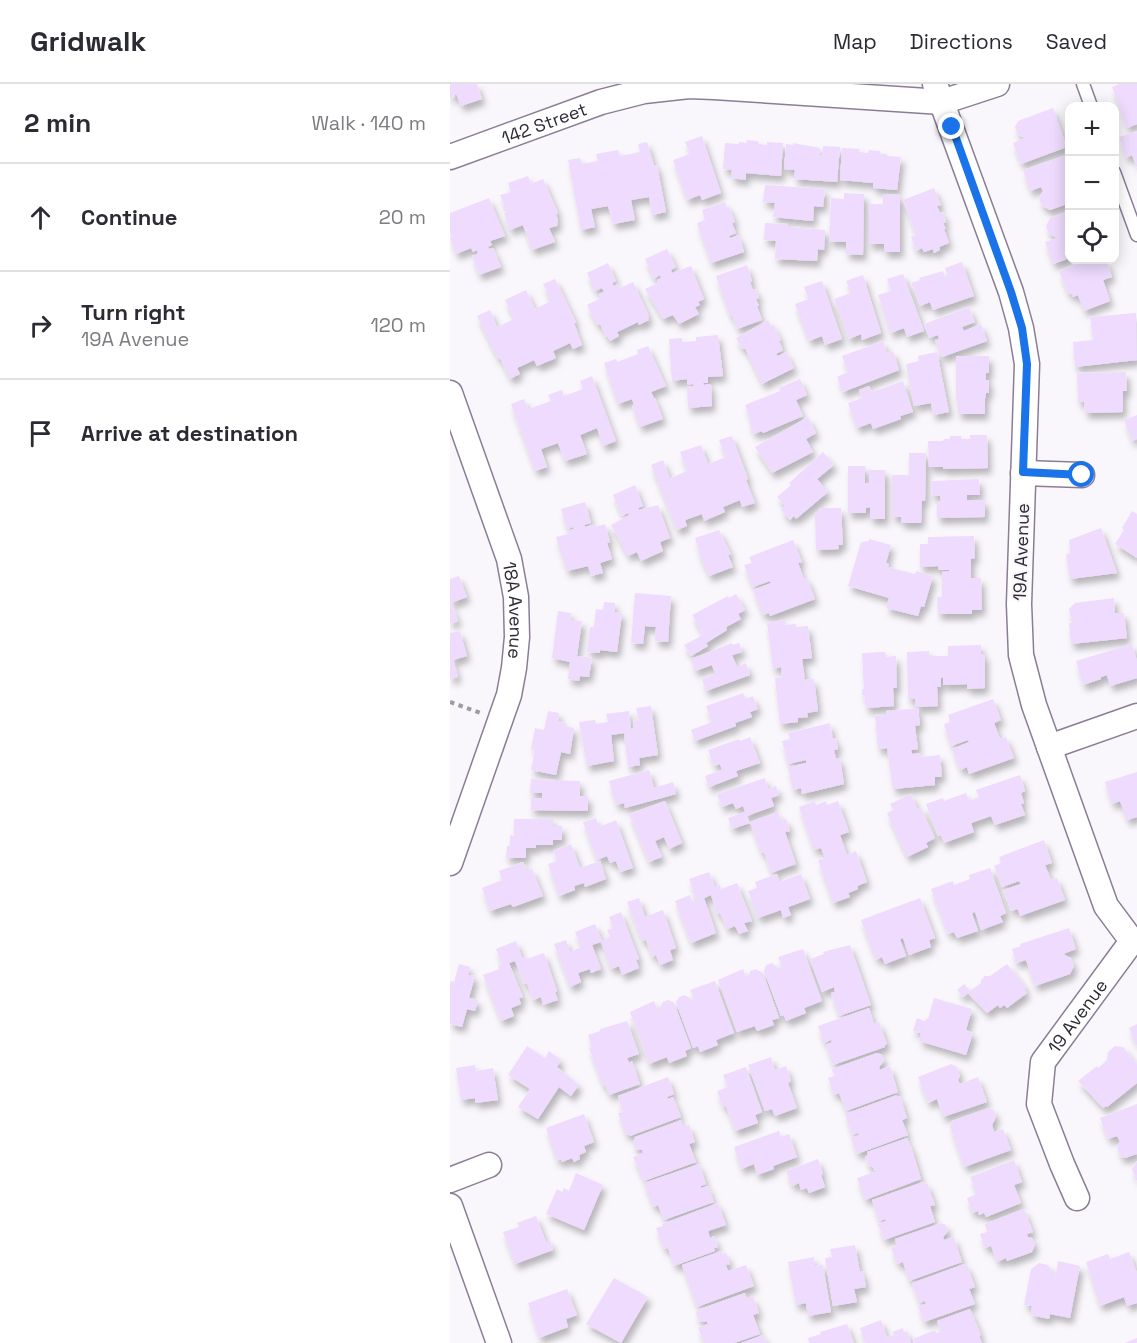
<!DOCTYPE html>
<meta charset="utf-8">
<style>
:root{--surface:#fff;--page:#f7f7f7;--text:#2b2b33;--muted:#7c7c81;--line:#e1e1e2}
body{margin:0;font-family:"Space Grotesk",sans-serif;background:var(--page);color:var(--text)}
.controls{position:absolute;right:18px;top:18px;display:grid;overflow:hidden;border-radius:12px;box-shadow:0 3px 15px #0003}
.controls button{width:54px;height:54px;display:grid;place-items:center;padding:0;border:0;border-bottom:2px solid var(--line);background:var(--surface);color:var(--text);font:30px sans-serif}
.stop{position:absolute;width:18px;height:18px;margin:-14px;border:4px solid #1a73e8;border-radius:50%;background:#fff}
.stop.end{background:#1a73e8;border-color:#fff;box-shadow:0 2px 6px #0008}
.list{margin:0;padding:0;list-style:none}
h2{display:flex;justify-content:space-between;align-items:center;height:78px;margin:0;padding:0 24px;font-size:26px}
h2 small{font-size:20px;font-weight:400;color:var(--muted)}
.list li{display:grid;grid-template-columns:39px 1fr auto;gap:18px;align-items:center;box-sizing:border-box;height:108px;padding:0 24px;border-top:2px solid var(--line)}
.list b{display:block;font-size:22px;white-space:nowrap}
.list p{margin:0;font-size:20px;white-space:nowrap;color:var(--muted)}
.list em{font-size:20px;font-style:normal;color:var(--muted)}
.icon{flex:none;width:33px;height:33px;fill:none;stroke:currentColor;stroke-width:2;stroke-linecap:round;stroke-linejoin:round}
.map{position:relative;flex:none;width:687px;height:1259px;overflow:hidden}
header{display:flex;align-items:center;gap:36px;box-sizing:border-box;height:84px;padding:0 30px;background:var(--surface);border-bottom:2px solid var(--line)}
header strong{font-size:28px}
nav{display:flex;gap:33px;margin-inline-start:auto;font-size:21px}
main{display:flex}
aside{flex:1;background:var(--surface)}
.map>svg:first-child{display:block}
.building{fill:#eedbfd;filter:url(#shadow)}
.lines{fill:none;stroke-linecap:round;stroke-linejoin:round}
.service-casing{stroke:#8a7d95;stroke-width:15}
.minor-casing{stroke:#8a7d95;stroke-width:27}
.path{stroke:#9e9aa2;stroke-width:4;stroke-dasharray:4.5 4.5;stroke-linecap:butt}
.service{stroke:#fff;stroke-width:12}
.minor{stroke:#fff;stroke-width:24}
.route{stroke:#1a73e8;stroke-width:8}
.labels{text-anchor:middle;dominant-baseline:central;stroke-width:4.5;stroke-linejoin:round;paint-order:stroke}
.street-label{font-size:18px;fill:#2e2933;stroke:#faf7fc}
</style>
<header>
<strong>Gridwalk</strong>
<nav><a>Map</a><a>Directions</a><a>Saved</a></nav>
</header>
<main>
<aside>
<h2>2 min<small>Walk · 140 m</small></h2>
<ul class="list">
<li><svg class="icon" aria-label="ahead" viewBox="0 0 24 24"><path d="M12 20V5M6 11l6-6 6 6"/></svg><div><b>Continue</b></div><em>20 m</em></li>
<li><svg class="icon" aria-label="right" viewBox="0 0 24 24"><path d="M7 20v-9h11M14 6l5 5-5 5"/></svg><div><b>Turn right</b><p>19A Avenue</p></div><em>120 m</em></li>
<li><svg class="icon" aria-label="arrive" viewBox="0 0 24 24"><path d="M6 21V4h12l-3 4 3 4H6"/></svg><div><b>Arrive at destination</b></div></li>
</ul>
</aside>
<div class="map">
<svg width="687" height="1259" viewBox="0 0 687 1259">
<defs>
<filter id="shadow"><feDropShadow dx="3.5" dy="6" stdDeviation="3" flood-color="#0004"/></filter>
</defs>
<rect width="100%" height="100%" fill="#faf7fc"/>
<g class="building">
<polygon points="0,0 27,0 32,15 11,22 6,9 4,13 0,14"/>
<polygon points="669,0 687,0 687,40 677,44 662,3"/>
<polygon points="603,24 617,63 571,80 563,59 575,54 568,51 565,43 568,37"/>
<polygon points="687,47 687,84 682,71 676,74 669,53"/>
<polygon points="252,52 271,109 252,116 250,111 237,116 223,76 240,70 235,58"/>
<polygon points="296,56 308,57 308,60 317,61 317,58 333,59 331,92 296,89 296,96 281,94 282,86 273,85 275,59 289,60 289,58 297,59"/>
<polygon points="197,58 204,81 207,81 216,128 202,131 199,113 181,116 185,136 163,140 158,122 141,125 145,143 131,146 118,76 130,74 132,80 148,77 146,70 168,66 170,72 190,68 188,60"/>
<polygon points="343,59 370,64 369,71 372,71 373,62 390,63 387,98 344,95 345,86 334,85 336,60 343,61"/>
<polygon points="392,64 410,65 409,68 418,69 419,66 430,67 430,70 437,70 437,72 451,73 447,106 423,104 423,99 390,96"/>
<polygon points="620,70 620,119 600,126 592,122 589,114 593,107 591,103 580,107 573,86"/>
<polygon points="78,92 81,100 93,95 108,129 106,130 108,136 107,142 99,144 105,158 82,166 73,141 60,146 54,129 57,128 50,111 61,108 58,99"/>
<polygon points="315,101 375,105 373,123 364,122 363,137 323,133 325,119 313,118"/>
<polygon points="484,104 491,121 487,122 490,129 493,128 496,138 493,139 496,145 494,145 499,159 489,163 490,166 484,169 483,165 474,168 472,164 466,167 461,153 466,151 453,116"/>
<polygon points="394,109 414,110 413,171 396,170 396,158 379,157 381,114 394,115"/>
<polygon points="450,110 450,168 434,168 434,160 419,160 419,120 433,120 433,111"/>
<polygon points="39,114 55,152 40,157 42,161 38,163 39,165 43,164 51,183 29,191 22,172 28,170 27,166 23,168 21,164 6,170 0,154 2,153 0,147 0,129"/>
<polygon points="275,118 277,124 279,123 285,138 282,139 286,149 279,152 280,154 289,151 294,168 261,179 247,139 255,136 252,126"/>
<polygon points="620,127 620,174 603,180 595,158 607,154 599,150 596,142 600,134"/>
<polygon points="315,139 338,140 338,143 375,146 374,166 368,165 367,177 325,175 326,157 314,156"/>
<polygon points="217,165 226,183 221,186 222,189 241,182 254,215 248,218 250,221 245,223 249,230 229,240 223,231 213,235 195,205 208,199 207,196 211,194 210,191 204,195 195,175"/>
<polygon points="638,176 649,176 650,179 657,177 662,193 653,196 660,217 634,227 628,211 623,213 621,209 618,210 609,187"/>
<polygon points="512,178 524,212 483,226 480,218 470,222 461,199 470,196 469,194 493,187 495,194 498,192 495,184"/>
<polygon points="158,179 166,197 162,199 164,202 168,200 170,204 183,198 199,232 198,233 199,236 189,241 188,238 167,248 169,252 160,257 158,253 156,253 150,240 147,241 137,221 151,214 149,210 154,208 152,204 145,207 137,189"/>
<polygon points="297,181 302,197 300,198 303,206 306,205 309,214 306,215 309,222 307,222 312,236 287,245 282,231 280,232 266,192"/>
<polygon points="453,190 474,247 457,253 454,244 441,249 428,211 441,207 437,195"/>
<polygon points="413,191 431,249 412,256 411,250 399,255 384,215 401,209 396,197"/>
<polygon points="105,195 126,238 124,239 132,261 123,265 120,259 103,267 106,274 87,282 84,276 67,284 70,290 60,295 50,274 48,275 27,232 40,226 47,243 64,235 55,216 76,206 85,225 101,217 93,200"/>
<polygon points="372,197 392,255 375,261 372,252 359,257 345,220 359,215 354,203"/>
<polygon points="519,223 525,238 512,243 514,247 531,240 537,257 492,273 485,256 489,255 488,251 479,254 474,240"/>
<polygon points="686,229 687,276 625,283 623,258 643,256 640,233"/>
<polygon points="318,236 321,242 323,241 331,256 329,257 333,266 326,270 328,272 336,268 344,284 312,300 295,264 292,265 286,254"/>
<polygon points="268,251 273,292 258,293 258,299 253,299 254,301 261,300 262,322 238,324 237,303 244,302 243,300 237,301 237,295 222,297 219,255 232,254 232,258 246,257 246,253"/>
<polygon points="433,257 437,269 443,267 449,286 393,308 387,293 398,288 392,272"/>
<polygon points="198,262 216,302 201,308 204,314 205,314 213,335 190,343 182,321 184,321 182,315 168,320 154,279 166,275 167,278 188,270 187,266"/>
<polygon points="487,268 499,328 483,331 481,319 464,322 456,280 469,277 468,272"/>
<polygon points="506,272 539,272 539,289 536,289 536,296 539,296 539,309 536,309 535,315 535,330 508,330 508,316 506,317"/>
<polygon points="676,288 677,307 673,307 673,328 635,329 634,318 628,318 627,289"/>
<polygon points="142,292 166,357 153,362 147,344 130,351 137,370 115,377 108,359 91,365 97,383 85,387 61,320 74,315 78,325 101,317 98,311 112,306 114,312 133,305 130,297"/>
<polygon points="350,295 357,311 346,316 353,332 313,349 312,347 304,350 299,338 301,337 295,321 330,307 329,304"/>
<polygon points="453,297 463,328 450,332 451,335 423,345 421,339 407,344 398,319 412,314 409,306 419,302 422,308"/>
<polygon points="687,331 687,355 682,357 674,336"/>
<polygon points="358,333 366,349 356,355 363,368 322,389 305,363"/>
<polygon points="520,351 537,351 538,384 493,385 493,383 479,383 478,357 493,357 494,355 500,355 500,352 511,352 511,355 520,355"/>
<polygon points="282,352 298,395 296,396 305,419 292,423 290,416 273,423 275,428 254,437 252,430 235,436 237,442 227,446 201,381 213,376 220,394 237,387 230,368 251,361 258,380 276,373 269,356"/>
<polygon points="373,368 384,381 367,395 378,408 346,435 344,432 340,436 331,426 335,422 327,413 341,401 339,399"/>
<polygon points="459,369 476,369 475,417 472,417 471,439 451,439 451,433 442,433 442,391 459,391"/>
<polygon points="398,382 415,382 415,399 419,399 419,386 435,386 435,435 420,435 420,423 416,424 416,429 398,429"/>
<polygon points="529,395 530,411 517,411 517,416 535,416 535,433 487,434 487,417 491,417 490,412 482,412 481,397"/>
<polygon points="185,401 193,422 188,424 189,426 208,421 220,454 210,458 213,467 191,477 187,468 178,472 161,441 179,431 178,429 172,432 163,411"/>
<polygon points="135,418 141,439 134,441 135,443 145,440 146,443 155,440 160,458 157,459 162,475 150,479 153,489 141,492 138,482 117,487 106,453 118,450 117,447 124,445 123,443 117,445 111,425"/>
<polygon points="369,424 391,424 393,461 388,461 389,465 366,466 365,428 369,428"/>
<polygon points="682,427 687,430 687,474 665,460 674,446 672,444"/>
<polygon points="651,444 667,489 620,495 616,471 620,469 619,456"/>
<polygon points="269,446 281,470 278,471 283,483 259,492 248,467 249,467 245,454"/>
<polygon points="524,452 525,474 521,475 521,494 531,494 532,526 522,526 522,530 488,530 487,513 492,513 492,488 499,487 499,486 489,486 488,482 470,483 470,460 478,460 478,453"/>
<polygon points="419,455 441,461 436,479 439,480 438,483 465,490 466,487 483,492 474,523 471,522 468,532 436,524 439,514 398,502 411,458 419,457"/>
<polygon points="343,456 352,478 348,479 354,495 357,494 365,515 320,532 319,529 313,531 303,506 321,499 320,497 303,503 294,481 302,479 299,473"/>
<polygon points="9,492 17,513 1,519 8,537 0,540 0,495"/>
<polygon points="185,509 221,512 218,558 205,557 206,543 195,542 193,560 181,559"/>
<polygon points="286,510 295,526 288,530 291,535 276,543 277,546 256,559 258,562 241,572 234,561 251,552 249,548 251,547 242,531 278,512 279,514"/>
<polygon points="664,514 665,529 674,529 677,554 621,560 619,539 625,538 620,531 619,525 625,519"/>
<polygon points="154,518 165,519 165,528 172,529 167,568 150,566 150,569 137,568 140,543 144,543 146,525 153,526"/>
<polygon points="108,527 121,529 120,536 132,537 127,572 142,574 139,593 130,592 129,597 118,595 120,578 102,574"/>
<polygon points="335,536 335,541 346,540 346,543 358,542 362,574 352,575 355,596 364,595 368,627 357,629 358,633 348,634 348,638 330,640 325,594 332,594 331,583 323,585 317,539"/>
<polygon points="10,547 17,572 3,576 8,593 0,595 0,549"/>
<polygon points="282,559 283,561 289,559 292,568 282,571 287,583 296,579 300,591 256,607 252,595 265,590 262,581 245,587 241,575"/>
<polygon points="682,560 687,577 687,594 660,602 657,591 651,593 651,595 633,601 626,577"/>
<polygon points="531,561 531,570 535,570 535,604 517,605 517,600 493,601 493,593 491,594 491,603 487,603 488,622 465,623 465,615 458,615 457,568 479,567 479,572 498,572 498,562"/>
<polygon points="435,568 436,573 446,572 447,604 443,604 444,622 416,624 414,611 412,611 412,605 414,605 412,569"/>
<polygon points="293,609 296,615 303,612 308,625 300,628 302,633 285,639 286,642 245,657 241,646 262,638 256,622"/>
<polygon points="543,615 551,636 544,639 550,655 556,653 564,674 519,690 517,683 510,686 502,665 519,658 518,656 501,662 494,640 500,638 498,631"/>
<polygon points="201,622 208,671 189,674 190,681 178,683 174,649 161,651 164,677 137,682 129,638 145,636 146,640 158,638 156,630 179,627 181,645 184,644 183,637 189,636 186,624"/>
<polygon points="468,624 470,641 465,642 468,665 461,666 462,670 471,669 471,673 490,671 492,693 485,693 485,701 443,705 437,664 428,665 425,632 436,631 436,627"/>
<polygon points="98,627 109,629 108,637 115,639 115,642 124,644 120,670 111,668 106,691 81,686 85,665 81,665 85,644 94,646"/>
<polygon points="380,639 383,655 386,654 388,665 384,666 386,675 390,674 394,700 352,710 351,704 343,706 338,683 356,679 356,676 338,680 332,657 340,655 338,649"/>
<polygon points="300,653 310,679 286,687 288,692 259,703 255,692 272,686 270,680 264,682 258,666 289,655 290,657"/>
<polygon points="199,686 204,704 223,698 226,710 175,724 174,719 166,721 159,697"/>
<polygon points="687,688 687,733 677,736 670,717 662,720 655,698"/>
<polygon points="570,691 575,707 571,709 574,719 571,720 575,731 545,741 541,732 521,739 524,748 494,759 491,751 488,752 476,720 493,714 494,717 516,709 519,717 529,713 526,706"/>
<polygon points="315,694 318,705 326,702 329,711 321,714 324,722 297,732 300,739 282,745 278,734 295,728 293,722 286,725 283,719 272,723 267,710"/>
<polygon points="81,695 130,697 130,712 138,712 138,727 81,726 81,714 92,714 92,709 80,709"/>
<polygon points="461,710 468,726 471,724 485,754 476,759 478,763 457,773 437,729 443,726 440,720"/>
<polygon points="215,717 232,759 219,765 214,753 205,757 212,773 199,778 179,730"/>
<polygon points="365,717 366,721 376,717 377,721 388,717 399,748 390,751 397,771 406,767 417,798 407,802 408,805 398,809 400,813 383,819 368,776 375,774 371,764 364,766 349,723"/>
<polygon points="328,728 331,737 336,735 340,747 335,748 346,780 321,789 314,768 311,769 300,738"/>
<polygon points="146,734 149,743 166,736 183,784 170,788 166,777 160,779 157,772 147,776 133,738"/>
<polygon points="64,735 103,735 103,742 112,742 112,756 103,756 103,761 86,761 86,764 76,764 76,774 56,774 57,762 60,762 60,751 64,752"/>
<polygon points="594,756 602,779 595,781 601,796 607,794 615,816 570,832 568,825 561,827 553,806 571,800 569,797 552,803 544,782 551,779 549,773"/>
<polygon points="121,760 130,784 150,777 156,795 135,803 134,799 124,802 125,806 109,812 98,780 107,777 103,767"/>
<polygon points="73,778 77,787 82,785 93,812 63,823 61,820 40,827 32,804 52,796 49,787"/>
<polygon points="540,784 556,829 550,832 553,838 531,846 525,828 522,829 528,847 507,854 504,848 498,850 481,805 503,797 504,801 520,795 519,791"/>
<polygon points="259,788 265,803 270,801 271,805 287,799 302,837 294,839 298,847 289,850 285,842 277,845 270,829 267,830 261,811 254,814 266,849 241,859 225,817 240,811 242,817 247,816 239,795"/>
<polygon points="327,790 329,798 351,790 360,815 338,823 341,831 333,834 331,826 308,834 298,807 307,804 305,798"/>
<polygon points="189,814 195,833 213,826 226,864 220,866 223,876 210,881 206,871 202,873 196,856 192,857 177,818"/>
<polygon points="470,814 485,854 479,856 481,863 459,871 453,854 450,855 456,872 435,880 432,873 426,876 411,836"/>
<polygon points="171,828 189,875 186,876 189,884 172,891 169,882 161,885 151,858 142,861 151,885 141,889 140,885 128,889 131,898 120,903 104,860 116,856 120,868 131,863 125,848 145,840 152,857 160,853 157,846 163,844 159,833"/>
<polygon points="619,844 626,865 613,870 621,874 624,882 620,890 585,902 576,876 566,879 562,865 571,862 570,860"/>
<polygon points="66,857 72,874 76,872 77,875 94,869 107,907 105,908 108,916 93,921 91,913 83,916 77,899 74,900 65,877 59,879 73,913 69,914 71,920 61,924 64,932 51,937 33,891 49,885 48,882 52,881 46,865"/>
<polygon points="400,861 421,921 389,932 381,909 385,908 384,903 372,908 360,875 374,870 373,868"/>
<polygon points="353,865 372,917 354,924 356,929 336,937 334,931 331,932 314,887 316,881 322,879 328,884 332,883 328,873"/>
<polygon points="9,880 20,883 18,891 25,892 19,914 28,916 25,927 17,925 12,943 0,940 0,897 4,898"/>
<polygon points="557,880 576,904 574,905 577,909 557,924 554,921 550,924 548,921 537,929 518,909 513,913 507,906 514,900 520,907 531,899 531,896 535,892 540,892"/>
<polygon points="293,885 296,893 299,892 300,887 306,885 313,889 329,934 322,936 324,941 307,947 305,942 287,948 268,896"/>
<polygon points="265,897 284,949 266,956 268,961 250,968 248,962 243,964 226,918 229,913 235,911 242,916 244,915 240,906"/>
<polygon points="484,914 522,925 516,946 523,949 516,971 469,957 471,949 463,947 467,934 475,937 476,934 478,935"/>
<polygon points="218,916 224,919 241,964 235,967 237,972 219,979 217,973 199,980 180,928 204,917 208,927 211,926 210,923 213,918"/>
<polygon points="419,924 424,940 429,938 437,960 435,961 435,963 383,981 376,961 382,958 381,956 374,959 368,942"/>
<polygon points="177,937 189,970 177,974 179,979 182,977 190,1000 159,1011 155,1001 153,1002 139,964 142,963 138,951 150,947 150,945"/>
<polygon points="687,940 687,962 679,944"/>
<polygon points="77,962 95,974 99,967 111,976 107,983 129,1001 121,1012 109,1003 88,1035 68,1023 80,1005 58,991"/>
<polygon points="665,962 673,963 687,980 687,999 657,1023 656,1022 653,1024 628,997 647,982 648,984 657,976 658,968"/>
<polygon points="427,969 432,971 434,977 429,983 430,986 440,982 448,1008 396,1027 389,1009 384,1011 378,994 384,992 382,985"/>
<polygon points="321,973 325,986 336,982 341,997 338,999 347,1024 325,1032 322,1025 315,1027 298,981"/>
<polygon points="501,980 507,983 510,992 508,996 510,1000 528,993 537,1018 493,1033 487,1015 478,1019 468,993"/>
<polygon points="25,981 26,987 43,984 48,1016 25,1019 25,1014 11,1016 6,984"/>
<polygon points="296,983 312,1028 305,1031 308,1039 285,1047 276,1022 273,1023 267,1007 278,1003 273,991"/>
<polygon points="218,993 224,1010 217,1013 218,1015 223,1013 231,1033 180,1052 179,1050 176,1051 168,1029 173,1028 168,1012"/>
<polygon points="447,1011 447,1013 450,1012 457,1034 452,1036 458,1051 407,1070 401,1054 409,1051 408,1049 402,1051 395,1030"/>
<polygon points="687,1020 687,1070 675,1074 670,1072 667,1063 670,1058 667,1052 658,1055 650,1034"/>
<polygon points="539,1024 544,1026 546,1033 542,1041 544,1048 553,1045 561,1066 514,1083 500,1043 502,1037"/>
<polygon points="134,1030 144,1058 134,1062 136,1068 129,1071 130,1075 124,1078 122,1074 112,1078 111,1075 107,1077 96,1044"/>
<polygon points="231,1036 233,1043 239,1041 245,1058 239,1060 246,1078 194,1097 183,1073 193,1069 192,1066 185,1065 183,1059 185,1053"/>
<polygon points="329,1047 331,1053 339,1050 347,1073 323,1082 324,1085 307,1091 304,1080 291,1085 284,1063"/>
<polygon points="457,1054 460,1062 461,1062 471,1095 415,1116 407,1094 425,1088 422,1082 419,1083 415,1073 418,1071 417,1068"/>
<polygon points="368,1075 373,1090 371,1091 375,1103 359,1109 357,1104 351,1106 349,1099 342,1102 336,1087"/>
<polygon points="564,1076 572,1098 564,1101 571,1119 536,1133 534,1129 529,1131 528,1127 522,1129 517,1114 527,1110 520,1093"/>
<polygon points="687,1077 687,1098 682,1085"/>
<polygon points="249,1080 256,1100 251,1102 251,1104 258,1102 264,1118 214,1136 208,1121 203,1123 194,1099"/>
<polygon points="126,1089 153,1101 134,1146 96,1130 107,1105 112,1108 114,1104 119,1107"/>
<polygon points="473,1098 474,1100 477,1099 485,1121 480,1122 485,1138 434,1156 428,1140 436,1137 435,1135 429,1137 422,1116"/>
<polygon points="268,1119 276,1141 258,1147 260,1154 264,1152 268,1163 264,1164 265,1167 224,1182 218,1164 214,1165 206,1144 213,1142 212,1140"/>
<polygon points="574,1125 583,1148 577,1150 578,1153 582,1154 585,1160 582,1168 557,1177 556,1174 547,1178 541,1162 535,1164 530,1150 537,1148 535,1140"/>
<polygon points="86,1132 96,1158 100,1156 103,1166 65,1180 53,1148 69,1143 67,1139"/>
<polygon points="491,1139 496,1141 498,1147 493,1153 494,1156 504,1153 512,1178 459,1197 453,1178 447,1180 441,1164 447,1162 445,1155"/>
<polygon points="405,1161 410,1188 413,1187 416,1203 404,1205 407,1218 383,1222 375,1174 382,1173 380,1165"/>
<polygon points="271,1167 272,1170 276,1169 280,1180 276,1181 278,1187 296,1181 304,1202 247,1223 232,1181"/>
<polygon points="679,1168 687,1189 687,1219 677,1222 674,1213 650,1222 636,1178 658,1170 660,1175"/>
<polygon points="364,1173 365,1182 373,1181 381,1228 358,1232 356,1219 346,1221 338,1178"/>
<polygon points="608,1177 630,1182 620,1234 600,1230 599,1235 581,1231 582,1222 574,1221 581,1185 589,1179 598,1181 603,1189 606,1190"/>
<polygon points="514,1180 515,1182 517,1181 525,1203 519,1205 525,1220 474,1238 468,1222 476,1220 475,1217 469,1219 462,1199"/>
<polygon points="164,1194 198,1213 171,1259 136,1240"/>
<polygon points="117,1205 127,1231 116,1235 118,1243 89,1254 78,1219"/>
<polygon points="295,1209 297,1215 303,1213 309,1229 303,1231 310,1250 284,1259 254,1259 248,1244 258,1240 257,1238 249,1237 246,1230 247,1226"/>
<polygon points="520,1225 531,1251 529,1252 532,1259 464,1259 463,1255 485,1246 486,1249 491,1248 487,1237"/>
<polygon points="431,1236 437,1253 444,1251 442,1248 453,1244 454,1248 457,1247 461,1259 415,1259 410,1244"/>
<polygon points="397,1240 404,1259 359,1259 358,1254 371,1250 370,1248"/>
<polygon points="313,1251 317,1259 291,1259"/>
<polygon points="687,1254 687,1259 674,1259"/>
</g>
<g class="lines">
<defs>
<g id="service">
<polyline points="633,0 641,22"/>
<polyline points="664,88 687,151"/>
</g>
<g id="minor">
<polyline points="485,0 561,208 571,244 577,280 569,520 571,571 584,621 656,822 682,857"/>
<path id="s1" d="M0,73L151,18L194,7L239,2L264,3L492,18L547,0"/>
<path id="s2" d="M0,309L59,475L66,513L67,553L64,584L59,611L0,779"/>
<polyline points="573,389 632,391"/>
<polyline points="599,663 687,632"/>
<polyline points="0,1096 39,1081"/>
<path id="s3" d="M627,1114L612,1080L589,1020L593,978L682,857"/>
<polyline points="0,1122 49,1259"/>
</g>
</defs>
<use href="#service" class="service-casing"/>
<use href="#minor" class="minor-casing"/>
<polyline class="path" points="0,618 31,629"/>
<use href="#service" class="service"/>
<use href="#minor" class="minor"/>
</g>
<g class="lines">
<polyline class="route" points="502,43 561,208 572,244 577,280 573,388 632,391"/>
</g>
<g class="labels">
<g class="street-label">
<text stroke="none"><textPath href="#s1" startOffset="100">142 Street</textPath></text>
<text transform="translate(571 468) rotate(-88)">19A Avenue</text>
<text stroke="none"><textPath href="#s2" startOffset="228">18A Avenue</textPath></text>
<text stroke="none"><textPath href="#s3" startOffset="201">19 Avenue</textPath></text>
</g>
</g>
</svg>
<div class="controls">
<button>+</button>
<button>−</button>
<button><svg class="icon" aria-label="locate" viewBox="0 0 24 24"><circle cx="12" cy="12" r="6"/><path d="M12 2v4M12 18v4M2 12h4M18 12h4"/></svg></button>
</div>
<div class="stop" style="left:632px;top:391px"></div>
<div class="stop end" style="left:502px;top:43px"></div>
</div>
</main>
